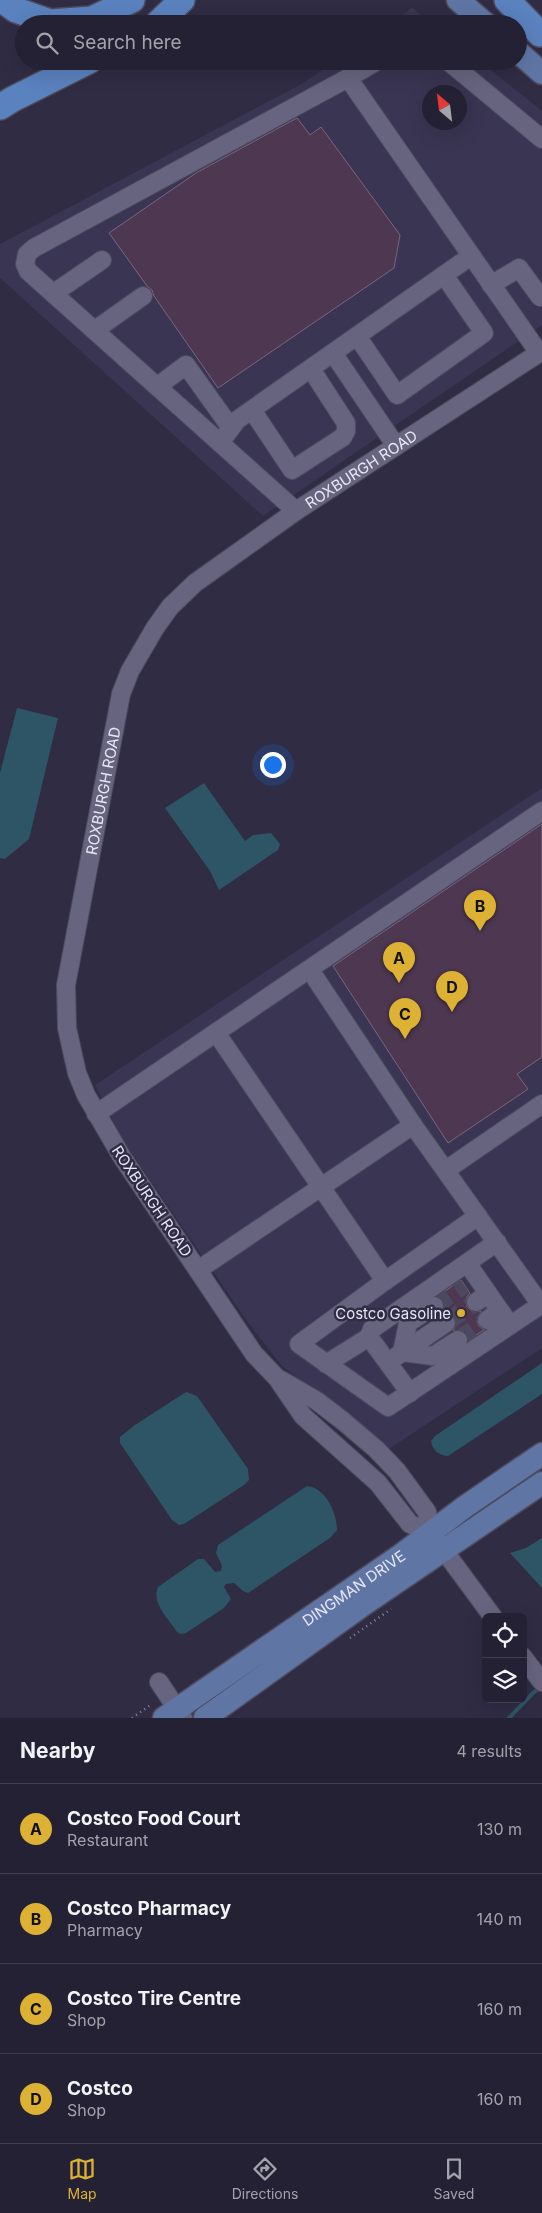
<!DOCTYPE html>
<style>
:root{--surface:#232133;--page:#2f2e3f;--text:#f1f3f6;--muted:#a3a3ac;--line:#403e4e;--accent:#ddb133}
body{margin:0;font-family:Inter,sans-serif;background:var(--page);color:var(--text)}
.controls{position:absolute;right:15px;bottom:15px;display:grid;overflow:hidden;border-radius:8px;box-shadow:0 5px 20px #0002}
.controls button{width:45px;height:45px;display:grid;place-items:center;padding:0;border:0;border-bottom:1px solid var(--line);background:var(--surface);color:var(--text);font:25px sans-serif}
.compass{position:absolute;left:422px;top:85px;width:45px;height:45px;border-radius:50%;background:var(--surface);box-shadow:0 5px 20px #0002;rotate:332deg}
.you{position:absolute;left:272px;top:764px;width:18px;height:18px;margin:-12px;border:4px solid #fff;border-radius:50%;background:#1a73e8;box-shadow:0 0 0 8px #1a73e833}
.badge{display:grid;place-items:center;width:32px;height:32px;border-radius:50%;background:var(--accent);color:#111;font-size:16px;font-weight:700}
.pin{position:absolute;translate:-50% -41px;filter:drop-shadow(0 1px 2px #0008)}
.pin::after{content:'';position:absolute;top:26px;width:18px;height:15px;background:inherit;clip-path:polygon(0 0,100% 0,50% 100%)}
.list{margin:0;padding:0;list-style:none}
h2{display:flex;justify-content:space-between;align-items:center;height:65px;margin:0;padding:0 20px;font-size:21px}
h2 small{font-size:16px;font-weight:400;color:var(--muted)}
.list li{display:grid;grid-template-columns:32px 1fr auto;gap:15px;align-items:center;box-sizing:border-box;height:90px;padding:0 20px;border-top:1px solid var(--line)}
.list b{display:block;font-size:19px;white-space:nowrap}
.list p{margin:0;font-size:16px;white-space:nowrap;color:var(--muted)}
.list em{font-size:16px;font-style:normal;color:var(--muted)}
.icon{flex:none;width:28px;height:28px;fill:none;stroke:currentColor;stroke-width:2;stroke-linecap:round;stroke-linejoin:round}
.map{position:relative;flex:none;width:542px;height:1718px;overflow:hidden}
.search{position:absolute;background:var(--surface);box-shadow:0 5px 20px #0002;left:15px;right:15px;top:15px;height:55px;display:flex;align-items:center;gap:12px;box-sizing:border-box;padding:0 18px;border-radius:28px;color:var(--muted);font-size:19px}
.sheet{height:425px;background:var(--surface)}
nav{display:flex;justify-content:space-around;align-items:center;box-sizing:border-box;height:70px;border-top:1px solid var(--line);background:var(--surface);font-size:14px;color:var(--muted)}
nav a{display:grid;justify-items:center;gap:2px}
nav .on{color:var(--accent)}
.map>svg:first-child{display:block}
.built{fill:#393552;fill-rule:evenodd}
.water{fill:#2e5565}
.lines{fill:none;stroke-linecap:round;stroke-linejoin:round}
.stream{stroke:#2e5565;stroke-width:4}
.building{fill:#4d3751;stroke:#7a677e}
.minor-tunnel{stroke:#4b485f;stroke-width:18;stroke-dasharray:18 9;stroke-linecap:butt}
.minor-casing{stroke:#4e4b5f;stroke-width:20}
.major-casing{stroke:#4e4b5f;stroke-width:25}
.highway-casing{stroke:#4e4b5f;stroke-width:28}
.path{stroke:#89879b;stroke-width:2.5;stroke-dasharray:1 4;stroke-linecap:butt}
.minor{stroke:#67647f;stroke-width:18}
.major{stroke:#5f76a5;stroke-width:22}
.highway{stroke:#5a82be;stroke-width:25}
.poi-dot{fill:#ddb133;stroke:#2f2c44;stroke-width:2}
.labels{text-anchor:middle;dominant-baseline:central;stroke-width:5;stroke-linejoin:round;paint-order:stroke}
.street-label{font-size:15px;fill:#e7e6f6;stroke:#2f2c44}
.poi-label{font-size:15px;fill:#e7e6f6;stroke:#2f2c44;text-anchor:end}
</style>
<div class="map">
<svg width="542" height="1718" viewBox="0 0 542 1718">
<rect width="100%" height="100%" fill="#2f2c44"/>
<g class="built">
<polygon points="412,8 433,24 389,24"/>
<path d="M335,61H480L542,111V325L263,516L0,278V244L305,82ZM430,92H460V122H430Z"/>
<polygon points="542,788 542,1348 389,1449 282,1366 249,1324 124,1142 95,1085"/>
</g>
<g class="water">
<polygon points="17,708 58,718 29,839 5,859 0,858 0,773"/>
<polygon points="204,783 245,841 253,835 271,833 280,844 278,850 219,890 210,871 165,808"/>
<path d="M542,1363V1394L448,1456C439,1455 433,1451 431,1441L435,1436Z"/>
<polygon points="186,1392 197,1396 248,1469 249,1480 244,1485 184,1524 179,1525 172,1520 120,1443 120,1437 135,1425"/>
<path d="M307,1486C326,1488 337,1513 337,1530L330,1538L248,1593L243,1591L234,1583L226,1584L224,1587L231,1599L224,1608L186,1633L181,1634L177,1632C168,1618 151,1603 158,1587L198,1559H204L215,1572L221,1571L222,1566L216,1553L218,1545Z"/>
<polygon points="542,1538 542,1588 510,1553 526,1548"/>
</g>
<g class="lines">
<polyline class="stream" points="509,1718 533,1693 541,1687"/>
</g>
<g class="building">
<polygon points="297,118 310,135 321,127 400,235 394,268 218,388 154,296 152,290 147,286 109,233 196,173"/>
<polygon points="542,824 542,1057 517,1074 528,1089 448,1143 333,966"/>
<polygon points="461,1280 470,1293 466,1298 467,1307 472,1312 481,1311 477,1321 479,1326 484,1330 468,1340 467,1335 463,1331 453,1331 457,1323 454,1317 450,1313 441,1314 445,1305 443,1300 438,1296"/>
</g>
<g class="lines">
<g class="minor-tunnel">
<polyline points="434,1306 464,1285"/>
<polyline points="446,1323 476,1302"/>
<polyline points="458,1340 487,1320"/>
</g>
<defs>
<g id="minor">
<polyline points="448,61 542,139"/>
<polyline points="348,78 377,61"/>
<polyline points="491,285 519,268 540,297 542,295"/>
<polyline points="54,293 102,260"/>
<polyline points="95,330 143,296"/>
<polyline points="357,336 397,395 484,333 444,275"/>
<polyline points="333,353 396,446"/>
<polyline points="158,386 186,365 231,428"/>
<polyline points="252,410 292,470 343,437 346,431 346,423 311,369"/>
<polyline points="220,443 237,420 471,256"/>
<polyline points="296,511 28,271 25,264 27,254 34,248 348,78 539,353"/>
<polyline points="310,970 413,1125 541,1305"/>
<polyline points="217,1034 385,1281"/>
<polyline points="96,1114 542,811"/>
<polyline points="446,1170 542,1104"/>
<polyline points="478,1216 385,1281 299,1344 388,1407 542,1304"/>
<polyline points="467,1263 510,1325"/>
<polyline points="198,1270 413,1125"/>
<polyline points="476,1302 488,1294"/>
<polyline points="434,1306 408,1323 402,1352 433,1356 458,1340"/>
<polyline points="487,1320 500,1311"/>
<polyline points="369,1337 410,1393"/>
<polyline points="388,1362 446,1323"/>
<polyline points="326,1364 369,1337 372,1329 497,1242"/>
<polyline points="281,1380 317,1401 343,1421 376,1449 397,1471 427,1512 431,1533 493,1617"/>
<path id="s1" d="M431,1533L410,1524L378,1483L303,1416L277,1378L254,1354L122,1157L86,1095L77,1073L67,1028L66,985L121,694L130,671L155,628L170,607L195,583L296,511L542,351"/>
<polyline points="523,1657 542,1682"/>
<polyline points="159,1682 183,1718"/>
</g>
<g id="major">
<polyline points="458,0 486,24"/>
<polyline points="518,52 542,73"/>
<path id="s2" d="M164,1718L401,1555L466,1506L542,1454"/>
<polyline points="205,1718 360,1607 542,1483"/>
</g>
<g id="highway">
<polyline points="2,0 16,10 50,22 92,19 132,0"/>
<polyline points="507,0 540,34"/>
<polyline points="157,24 182,0"/>
<polyline points="0,107 13,99 89,61"/>
</g>
</defs>
<use href="#minor" class="minor-casing"/>
<use href="#major" class="major-casing"/>
<use href="#highway" class="highway-casing"/>
<g class="path">
<polyline points="350,1638 391,1609"/>
<polyline points="132,1718 152,1704"/>
</g>
<use href="#minor" class="minor"/>
<use href="#major" class="major"/>
<use href="#highway" class="highway"/>
</g>
<circle class="poi-dot" cx="461" cy="1313" r="5"/>
<g class="labels">
<g class="street-label">
<text stroke="none"><textPath href="#s1" startOffset="1309">ROXBURGH ROAD</textPath></text>
<text stroke="none"><textPath href="#s1" startOffset="874">ROXBURGH ROAD</textPath></text>
<text transform="translate(152 1201) rotate(56)">ROXBURGH ROAD</text>
<text stroke="none"><textPath href="#s2" startOffset="230">DINGMAN DRIVE</textPath></text>
</g>
<g class="poi-label">
<text x="451" y="1313">Costco Gasoline</text>
</g>
</g>
</svg>
<div class="controls">
<button><svg class="icon" aria-label="locate" viewBox="0 0 24 24"><circle cx="12" cy="12" r="6"/><path d="M12 2v4M12 18v4M2 12h4M18 12h4"/></svg></button>
<button><svg class="icon" aria-label="layers" viewBox="0 0 24 24"><path d="M12 4l9 5-9 5-9-5zM3 14l9 5 9-5"/></svg></button>
</div>
<svg class="compass" viewBox="-18 -18 36 36"><path d="M0-13l5 13h-10z" fill="#e53935"/><path d="M0 13l5-13h-10z" fill="#a3a3ac"/></svg>
<div class="you"></div>
<div class="pin badge" style="left:399px;top:983px">A</div>
<div class="pin badge" style="left:480px;top:931px">B</div>
<div class="pin badge" style="left:405px;top:1039px">C</div>
<div class="pin badge" style="left:452px;top:1012px">D</div>
<div class="search"><svg class="icon" aria-label="search" viewBox="0 0 24 24"><circle cx="10" cy="10" r="6"/><path d="M15 15l6 6"/></svg>Search here</div>
</div>
<section class="sheet">
<h2>Nearby<small>4 results</small></h2>
<ul class="list">
<li><span class="badge">A</span><div><b>Costco Food Court</b><p>Restaurant</p></div><em>130 m</em></li>
<li><span class="badge">B</span><div><b>Costco Pharmacy</b><p>Pharmacy</p></div><em>140 m</em></li>
<li><span class="badge">C</span><div><b>Costco Tire Centre</b><p>Shop</p></div><em>160 m</em></li>
<li><span class="badge">D</span><div><b>Costco</b><p>Shop</p></div><em>160 m</em></li>
</ul>
</section>
<nav>
<a class="on"><svg class="icon" aria-label="map" viewBox="0 0 24 24"><path d="M3 6l6-2 6 2 6-2v14l-6 2-6-2-6 2zM9 4v14M15 6v14"/></svg>Map</a>
<a><svg class="icon" aria-label="directions" viewBox="0 0 24 24"><path d="M12 3l9 9-9 9-9-9zM9 14v-3h6M13 9l2 2-2 2"/></svg>Directions</a>
<a><svg class="icon" aria-label="saved" viewBox="0 0 24 24"><path d="M7 4h10v16l-5-4-5 4z"/></svg>Saved</a>
</nav>
